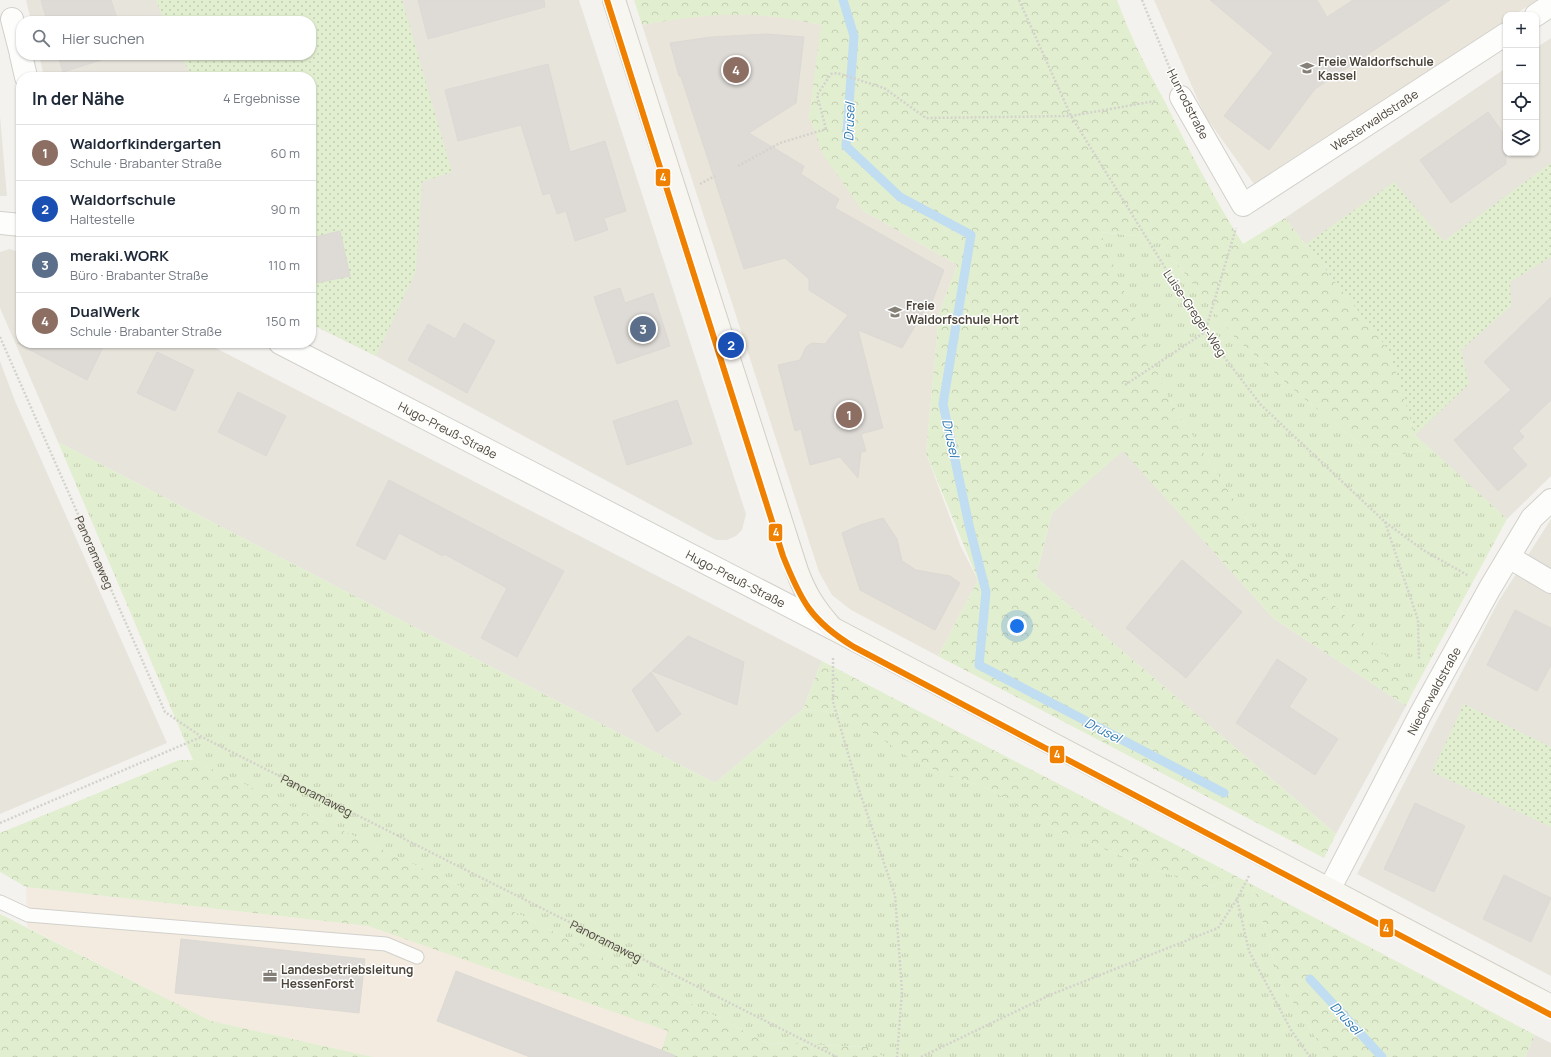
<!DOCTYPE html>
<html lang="de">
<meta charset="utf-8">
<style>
:root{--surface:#fff;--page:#f6f6f7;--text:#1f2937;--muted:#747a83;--line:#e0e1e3;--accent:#868178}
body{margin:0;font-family:Manrope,sans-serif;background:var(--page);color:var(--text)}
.controls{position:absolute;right:12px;top:12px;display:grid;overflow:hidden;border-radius:8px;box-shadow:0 1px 3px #0004}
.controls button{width:36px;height:36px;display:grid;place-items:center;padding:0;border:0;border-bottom:1px solid var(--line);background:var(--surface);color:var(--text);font:20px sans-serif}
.you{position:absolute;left:1017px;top:626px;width:14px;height:14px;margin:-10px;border:3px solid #fff;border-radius:50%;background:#1a73e8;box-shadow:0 0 0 6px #1a73e833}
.badge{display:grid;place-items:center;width:26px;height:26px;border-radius:50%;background:var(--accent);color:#fff;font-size:13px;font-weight:700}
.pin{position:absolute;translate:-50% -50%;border:2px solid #fff;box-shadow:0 1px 4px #0006}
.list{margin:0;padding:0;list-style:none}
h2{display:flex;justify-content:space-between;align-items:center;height:52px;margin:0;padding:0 16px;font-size:17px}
h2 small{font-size:13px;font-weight:400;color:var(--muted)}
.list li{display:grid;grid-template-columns:26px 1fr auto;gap:12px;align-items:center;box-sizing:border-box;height:56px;padding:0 16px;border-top:1px solid var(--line)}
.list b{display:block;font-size:15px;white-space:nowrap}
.list p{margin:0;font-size:13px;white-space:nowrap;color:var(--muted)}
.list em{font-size:13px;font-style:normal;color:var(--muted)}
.icon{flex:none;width:22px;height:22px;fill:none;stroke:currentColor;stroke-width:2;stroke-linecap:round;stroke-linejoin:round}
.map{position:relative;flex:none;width:1551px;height:1057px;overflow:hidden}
.search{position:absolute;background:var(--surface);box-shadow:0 1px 3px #0004;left:16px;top:16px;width:300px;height:44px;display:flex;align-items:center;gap:10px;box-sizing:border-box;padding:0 14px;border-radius:16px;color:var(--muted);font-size:15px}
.panel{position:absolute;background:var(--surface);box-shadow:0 1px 3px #0004;left:16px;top:72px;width:300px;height:276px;border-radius:16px}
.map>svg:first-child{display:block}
.residential{fill:#e7e4dc}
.commercial{fill:#f3ebdf}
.education{fill:#eae5da}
.grass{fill:url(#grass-tufts)}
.forest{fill:url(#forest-crowns)}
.garden{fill:url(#garden-dots)}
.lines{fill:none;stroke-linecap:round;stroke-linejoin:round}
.stream{stroke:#c0ddf1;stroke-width:9}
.building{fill:#dedbd6;stroke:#dcd9d4}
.lane-casing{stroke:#d2d0cb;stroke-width:15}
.street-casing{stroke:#d2d0cb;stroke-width:24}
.secondary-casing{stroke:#d3cfc5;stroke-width:24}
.path{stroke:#d3d2cc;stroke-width:2.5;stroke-dasharray:2 2;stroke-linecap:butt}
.lane{stroke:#fdfdfc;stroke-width:13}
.street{stroke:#fdfdfc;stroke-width:22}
.secondary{stroke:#f7f6f1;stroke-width:22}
.tram-1-casing{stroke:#fff;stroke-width:9}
.tram-1{stroke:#f08100;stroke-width:6}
.labels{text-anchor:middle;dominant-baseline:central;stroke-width:3;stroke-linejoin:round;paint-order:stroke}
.poi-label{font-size:12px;font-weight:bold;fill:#4b4439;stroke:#fff;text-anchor:start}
.street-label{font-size:12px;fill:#4b4439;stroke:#fff}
.water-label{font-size:13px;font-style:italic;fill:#2e7ab2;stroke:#fff}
.line-badge{stroke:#fff;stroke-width:1.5}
.badge-label{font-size:11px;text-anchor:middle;font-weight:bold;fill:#fff}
</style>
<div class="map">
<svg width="1551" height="1057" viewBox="0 0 1551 1057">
<defs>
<pattern id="grass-tufts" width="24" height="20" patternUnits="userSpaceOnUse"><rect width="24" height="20" fill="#e1eecf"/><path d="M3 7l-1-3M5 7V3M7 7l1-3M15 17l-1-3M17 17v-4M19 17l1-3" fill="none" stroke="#c3cdb2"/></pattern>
<pattern id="forest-crowns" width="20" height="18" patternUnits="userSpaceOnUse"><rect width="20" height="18" fill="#e1eecf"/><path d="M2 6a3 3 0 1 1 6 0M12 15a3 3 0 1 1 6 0" fill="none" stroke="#c3cdb2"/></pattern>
<pattern id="garden-dots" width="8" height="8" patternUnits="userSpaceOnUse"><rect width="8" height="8" fill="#e1eecf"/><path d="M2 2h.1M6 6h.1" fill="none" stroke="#c3cdb2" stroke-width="1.8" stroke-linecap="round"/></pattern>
</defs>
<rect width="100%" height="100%" fill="#f4f2ee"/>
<g class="residential">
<polygon points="26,0 579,0 746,514 742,530 736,536 727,540 716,540 376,356 311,324 311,77 44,77 39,55 311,55 311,21 31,21"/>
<polygon points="1551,38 1551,476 1507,519 1415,435 1390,352 1285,218 1506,68 1506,153 1536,153 1536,48"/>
<polygon points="0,116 7,196 0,196"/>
<polygon points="10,249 21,253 21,343 206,343 822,661 803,709 715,783 58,442 0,308 0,252"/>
<polygon points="0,361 15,401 167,743 0,814"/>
<polygon points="1123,450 1273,618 1406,706 1336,834 1036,577 1052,513"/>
<polygon points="1551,519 1551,976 1357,874 1498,602"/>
<polygon points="1535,1035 1551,1043 1551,1057 1525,1057"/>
</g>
<polygon class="commercial" points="26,887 368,926 669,1031 659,1057 373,1057 211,1021 27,927"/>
<g class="education">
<polygon points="1154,0 1537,0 1514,15 1506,15 1506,20 1254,184 1205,116"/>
<polygon points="736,13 784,17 822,25 809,116 862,210 957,265 939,314 926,453 961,547 978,580 938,656 851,610 832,595 819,572 642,25 689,16"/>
</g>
<g class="grass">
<polygon points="1099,232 1157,238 1235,338 1301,396 1370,452 1404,454 1430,448 1507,519 1414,690 1376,645 1251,526 1167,396"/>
<polygon points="58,442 715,783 803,709 845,714 919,764 991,790 1062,833 1205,888 1238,877 1253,885 1279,980 1328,1057 884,1057 866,1047 767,1043 529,919 193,760"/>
</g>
<g class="forest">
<path d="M634,0H1117C1130,36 1147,69 1165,102C1189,150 1214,198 1243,244L1285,218L1390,352L1415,435L1430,448L1404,454L1370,452L1301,396L1235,338L1157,238L1100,232L1167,396L1251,526L1376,645L1414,690L1406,706L1273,618L1123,451L1052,513L1036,577L1336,834L1324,858L938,656L978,580L926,453L939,314L957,265L862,210L822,153L809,116L821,25C755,10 709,13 642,25Z"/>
<polygon points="822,661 1238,877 1205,888 1062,833 991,790 919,764 845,714 803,709"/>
<polygon points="179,760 193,760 529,919 767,1043 867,1047 884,1057 659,1057 668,1031 368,926 26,887 0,872 0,833"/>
<polygon points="1253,885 1535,1035 1525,1057 1328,1057 1279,980"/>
<polygon points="0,914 211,1021 373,1057 0,1057"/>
</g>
<g class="garden">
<polygon points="156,0 402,0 452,172 422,182 416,271 376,356 311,324 311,294 340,231 311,238 311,77 192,77 181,55 311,55 311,21 164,21"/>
<polygon points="1551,163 1551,257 1510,282 1511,306 1461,350 1469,384 1415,435 1390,352 1306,244 1394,182 1444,241"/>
<polygon points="1464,704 1551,747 1551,827 1432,772"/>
</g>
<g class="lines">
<g class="stream">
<polyline points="843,0 854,36 846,146 900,197 971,235 943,404 969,525 986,592 979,665 1224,793"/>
<polyline points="1310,979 1382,1057"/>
</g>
</g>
<g class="building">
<polygon points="41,0 111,0 118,21 47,21"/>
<polygon points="418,0 544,0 545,7 428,39"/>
<polygon points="1210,0 1317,0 1327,17 1353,0 1450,0 1315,89 1269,150 1224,116 1273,53"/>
<polygon points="766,34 804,37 796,103 749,133 804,166 801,174 839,199 835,208 944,270 930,307 927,306 902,348 858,330 883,428 861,434 866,451 861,452 858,478 840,457 810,465 801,429 795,431 778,365 800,360 806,347 812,343 825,344 848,315 809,290 809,279 785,258 744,269 681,77 679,76 670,43 711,37"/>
<polygon points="58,55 117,55 63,72"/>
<polygon points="548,64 570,152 605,141 626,211 604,218 608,230 575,241 566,211 557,214 550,193 543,195 521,125 458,141 445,90"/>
<polygon points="1488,112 1506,137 1506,164 1451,203 1420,160"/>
<polygon points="340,231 350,276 311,284 311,238"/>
<polygon points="620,288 625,303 653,293 670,346 617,364 594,297"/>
<polygon points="1551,297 1551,400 1519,431 1524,437 1512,448 1527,465 1498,491 1454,440 1511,390 1484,362"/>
<polygon points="464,323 495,341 467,393 408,360 428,324 455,339"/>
<polygon points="17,343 105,343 87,380"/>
<polygon points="157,352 194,370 175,411 137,393"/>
<polygon points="238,392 286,416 266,456 218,432"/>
<polygon points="677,400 692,444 627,465 613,421"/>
<polygon points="389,480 564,571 517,657 481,638 507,588 444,554 443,556 399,533 385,560 356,545"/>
<polygon points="883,518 897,539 902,561 916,570 950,576 960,583 935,630 860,590 842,533 860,525"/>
<polygon points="1182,560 1242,612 1186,678 1126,628"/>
<polygon points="1515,610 1551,628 1551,665 1537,691 1487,665"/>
<polygon points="688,636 744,662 737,705 652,671"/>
<polygon points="1277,659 1307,679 1289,707 1338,739 1315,775 1236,723"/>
<polygon points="651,672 681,714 657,732 632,690"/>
<polygon points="1415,803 1465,826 1434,892 1384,869"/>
<polygon points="1504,875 1551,898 1531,942 1483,919"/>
<polygon points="181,939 365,959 359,1013 175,993"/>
<polygon points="456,971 674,1055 674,1057 530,1057 437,1021"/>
</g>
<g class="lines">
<defs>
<polyline id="lane" points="0,902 28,915 386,944 417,957"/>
<g id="street">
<polyline points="1536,15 1551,5"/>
<polyline points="12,19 21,54"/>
<polyline points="21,55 26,77"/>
<path id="s2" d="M1181,97L1243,205L1506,34"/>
<polyline points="0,223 21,225"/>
<path id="s3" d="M280,343L832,628"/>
<polyline points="1509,557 1551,582"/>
<path id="s4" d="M1329,890L1421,713L1490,588L1532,518L1551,500"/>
</g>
<path id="secondary" d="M614,0L797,571C806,595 815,609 832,628L1551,1006"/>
</defs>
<use href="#lane" class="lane-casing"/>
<use href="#street" class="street-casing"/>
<use href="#secondary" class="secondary-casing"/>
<g class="path">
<polyline points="1019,0 1071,116 1205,332 1261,405 1385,522 1423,550 1469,576"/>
<polyline points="1142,0 1172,74"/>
<polyline points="738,166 780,143 826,129 817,95 831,74 837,73 884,88 926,118 1071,116 1155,101"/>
<polyline points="700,184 715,176"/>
<path id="s1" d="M0,337L165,712L202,737L837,1057"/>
<polyline points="1125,385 1205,332 1236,228"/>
<polyline points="1385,522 1418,620 1419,660"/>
<polyline points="833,658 833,702 857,784 895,895 902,991 897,1057"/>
<polyline points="0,823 201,737"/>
<polyline points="1249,876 1237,899 1249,951 1291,1030 1310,1057"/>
<polyline points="921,1057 1050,995 1218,928 1237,899"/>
</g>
<use href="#lane" class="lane"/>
<use href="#street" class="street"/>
<use href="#secondary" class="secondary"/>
<defs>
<path id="tram-1" d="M607,0L783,556C801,601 811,621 854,647L1551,1015"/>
</defs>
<use href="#tram-1" class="tram-1-casing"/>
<use href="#tram-1" class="tram-1"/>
</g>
<defs>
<symbol id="school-bare" viewBox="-9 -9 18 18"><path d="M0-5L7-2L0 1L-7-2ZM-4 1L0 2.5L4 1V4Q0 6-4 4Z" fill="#868178" stroke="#fff" stroke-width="2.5" paint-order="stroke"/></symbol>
<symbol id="office-bare" viewBox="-9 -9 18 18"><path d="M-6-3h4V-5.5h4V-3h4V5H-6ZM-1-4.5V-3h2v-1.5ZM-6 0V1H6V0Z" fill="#868178" stroke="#fff" stroke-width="2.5" paint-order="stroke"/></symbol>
</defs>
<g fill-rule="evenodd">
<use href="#school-bare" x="1297" y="58" width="20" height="20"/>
<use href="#school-bare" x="885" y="302" width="20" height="20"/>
<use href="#office-bare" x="260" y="966" width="20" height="20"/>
</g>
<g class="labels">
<g class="poi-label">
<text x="1318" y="61">Freie Waldorfschule<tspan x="1318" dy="14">Kassel</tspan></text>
<text x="906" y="305">Freie<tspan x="906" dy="14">Waldorfschule Hort</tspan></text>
<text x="281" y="969">Landesbetriebsleitung<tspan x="281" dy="14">HessenForst</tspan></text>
</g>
<g class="street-label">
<text transform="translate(1188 104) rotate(63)">Hunrodstraße</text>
<text stroke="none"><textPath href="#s2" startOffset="281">Westerwaldstraße</textPath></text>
<text transform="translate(1195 313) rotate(56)">Luise-Greger-Weg</text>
<text stroke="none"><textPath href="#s3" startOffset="189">Hugo-Preuß-Straße</textPath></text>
<text stroke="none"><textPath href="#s1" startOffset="235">Panoramaweg</textPath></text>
<text stroke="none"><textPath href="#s3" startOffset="513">Hugo-Preuß-Straße</textPath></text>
<text stroke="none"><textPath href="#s4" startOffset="225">Niederwaldstraße</textPath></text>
<text stroke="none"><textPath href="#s1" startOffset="583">Panoramaweg</textPath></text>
<text stroke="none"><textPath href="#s1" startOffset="907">Panoramaweg</textPath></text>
</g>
<g class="water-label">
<text transform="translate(849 122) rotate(-88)">Drusel</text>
<text transform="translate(951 438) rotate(78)">Drusel</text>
<text transform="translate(1103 730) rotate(27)">Drusel</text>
<text transform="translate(1346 1018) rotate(47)">Drusel</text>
</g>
</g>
<g class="line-badge">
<rect x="655" y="168" width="16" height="19" rx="4" fill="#f08100"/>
<rect x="768" y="523" width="15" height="19" rx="4" fill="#f08100"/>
<rect x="1049" y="745" width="16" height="19" rx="4" fill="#f08100"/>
<rect x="1379" y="918" width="15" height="20" rx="4" fill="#f08100"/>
</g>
<g class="badge-label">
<text x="663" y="181">4</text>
<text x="776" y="536">4</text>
<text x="1057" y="758">4</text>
<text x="1386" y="932">4</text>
</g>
</svg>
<div class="controls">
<button>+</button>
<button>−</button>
<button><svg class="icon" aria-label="locate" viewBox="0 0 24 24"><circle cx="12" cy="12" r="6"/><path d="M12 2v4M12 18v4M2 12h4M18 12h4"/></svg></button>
<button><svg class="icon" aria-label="layers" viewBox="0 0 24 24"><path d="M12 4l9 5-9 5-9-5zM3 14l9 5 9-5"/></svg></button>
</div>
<div class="you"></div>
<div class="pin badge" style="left:849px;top:415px;background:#8d6e63">1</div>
<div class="pin badge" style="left:731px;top:345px;background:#1a4fb4">2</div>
<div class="pin badge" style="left:643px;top:329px;background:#5c6f8a">3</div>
<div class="pin badge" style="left:736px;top:70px;background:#8d6e63">4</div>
<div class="search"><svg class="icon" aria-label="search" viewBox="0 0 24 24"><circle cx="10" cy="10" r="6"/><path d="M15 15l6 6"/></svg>Hier suchen</div>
<section class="panel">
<h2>In der Nähe<small>4 Ergebnisse</small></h2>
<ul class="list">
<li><span class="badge" style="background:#8d6e63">1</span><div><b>Waldorfkindergarten</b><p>Schule · Brabanter Straße</p></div><em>60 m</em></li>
<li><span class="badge" style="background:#1a4fb4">2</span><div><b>Waldorfschule</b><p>Haltestelle</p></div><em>90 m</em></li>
<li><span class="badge" style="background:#5c6f8a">3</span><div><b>meraki.WORK</b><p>Büro · Brabanter Straße</p></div><em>110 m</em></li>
<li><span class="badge" style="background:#8d6e63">4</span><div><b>DualWerk</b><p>Schule · Brabanter Straße</p></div><em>150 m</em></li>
</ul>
</section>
</div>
